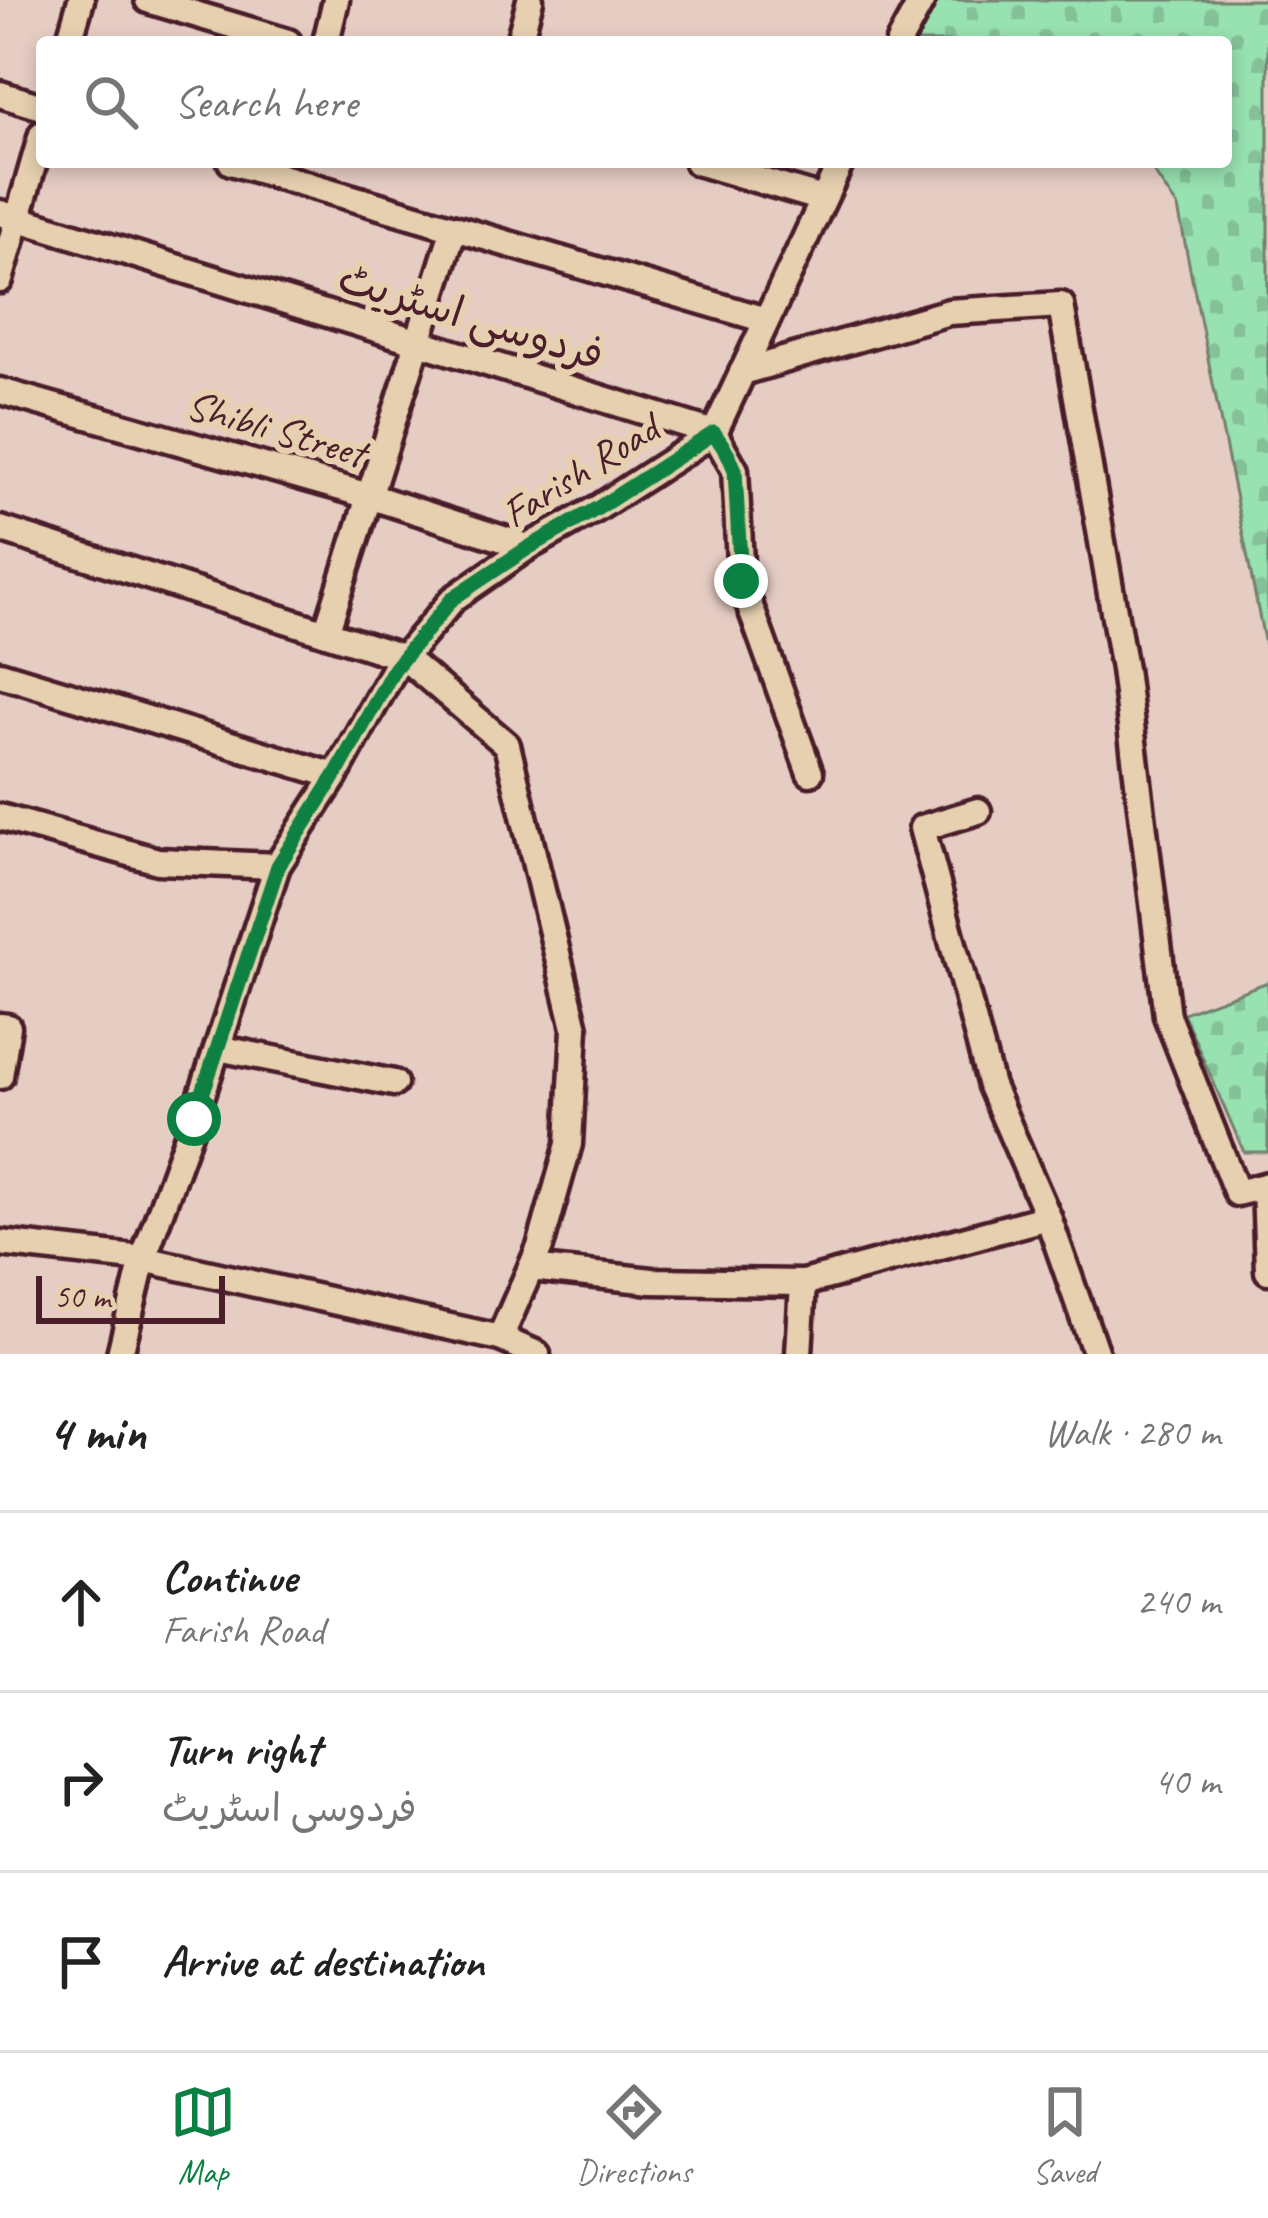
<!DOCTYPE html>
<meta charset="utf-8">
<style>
:root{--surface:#fff;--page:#f6f6f6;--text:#222;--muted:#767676;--line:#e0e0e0;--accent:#0b8043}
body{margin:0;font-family:Caveat,"Playpen Sans Arabic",sans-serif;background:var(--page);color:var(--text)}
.scale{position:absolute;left:36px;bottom:30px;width:189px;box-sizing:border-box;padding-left:12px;border:6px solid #4a1f2b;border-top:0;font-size:33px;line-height:42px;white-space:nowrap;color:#4a1f2b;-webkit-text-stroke:9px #e7d0b0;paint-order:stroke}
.stop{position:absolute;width:36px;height:36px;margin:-27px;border:9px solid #0b8043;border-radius:50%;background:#fff}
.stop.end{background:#0b8043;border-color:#fff;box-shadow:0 3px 12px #0008}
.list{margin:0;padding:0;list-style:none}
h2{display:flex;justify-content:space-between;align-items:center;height:156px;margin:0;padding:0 48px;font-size:51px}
h2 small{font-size:39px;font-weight:400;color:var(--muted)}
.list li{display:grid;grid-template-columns:78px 1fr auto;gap:36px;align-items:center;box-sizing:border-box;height:180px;padding:0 48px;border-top:3px solid var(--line)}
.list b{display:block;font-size:45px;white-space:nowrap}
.list p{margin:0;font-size:39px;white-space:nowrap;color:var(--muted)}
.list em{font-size:39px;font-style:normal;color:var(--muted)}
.icon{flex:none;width:66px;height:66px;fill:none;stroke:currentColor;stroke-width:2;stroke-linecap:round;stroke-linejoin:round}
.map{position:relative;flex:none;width:1268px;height:1354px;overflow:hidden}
.search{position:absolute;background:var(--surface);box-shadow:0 6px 18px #0003;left:36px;right:36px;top:36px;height:132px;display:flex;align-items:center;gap:30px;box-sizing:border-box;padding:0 42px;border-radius:12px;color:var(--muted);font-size:45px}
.sheet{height:696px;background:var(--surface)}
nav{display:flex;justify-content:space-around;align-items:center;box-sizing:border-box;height:168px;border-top:3px solid var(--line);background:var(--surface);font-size:33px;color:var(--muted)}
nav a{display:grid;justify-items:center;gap:6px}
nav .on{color:var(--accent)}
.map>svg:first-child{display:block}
.cemetery{fill:url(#cemetery-stones);stroke:#71806e;stroke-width:3}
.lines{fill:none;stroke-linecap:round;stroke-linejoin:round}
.minor-casing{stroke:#4a1f2b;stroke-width:33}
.minor{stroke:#e7d0b0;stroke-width:24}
.route{stroke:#0b8043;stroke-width:15}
.labels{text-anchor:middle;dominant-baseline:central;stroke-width:12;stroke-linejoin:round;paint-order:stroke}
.street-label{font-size:42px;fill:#4a1f2b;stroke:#e7d0b0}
</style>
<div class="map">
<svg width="1268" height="1354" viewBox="0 0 1268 1354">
<defs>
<pattern id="cemetery-stones" width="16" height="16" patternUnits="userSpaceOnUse" patternTransform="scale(3)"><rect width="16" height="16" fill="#98e1b0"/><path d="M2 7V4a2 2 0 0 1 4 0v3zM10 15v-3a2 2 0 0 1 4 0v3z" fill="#84c198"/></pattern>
</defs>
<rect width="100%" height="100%" fill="#e6cdc4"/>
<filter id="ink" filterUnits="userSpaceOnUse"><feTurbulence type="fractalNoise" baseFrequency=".00833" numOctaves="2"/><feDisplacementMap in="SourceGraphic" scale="24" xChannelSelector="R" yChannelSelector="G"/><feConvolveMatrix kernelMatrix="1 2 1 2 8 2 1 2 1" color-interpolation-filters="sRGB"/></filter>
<g filter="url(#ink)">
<g class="cemetery">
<polygon points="926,0 1268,0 1268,660 1178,208 1147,162 1226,162 1226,42 910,42"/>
<polygon points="1268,982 1268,1152 1244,1152 1183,1013"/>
</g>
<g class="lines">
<defs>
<g id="minor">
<polyline points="148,0 288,42"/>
<polyline points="69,42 81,0"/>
<polyline points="326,42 336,0"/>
<polyline points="519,42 530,0"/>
<polyline points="899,42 922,0"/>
<polyline points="0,94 42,107"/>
<polyline points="231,162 766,320"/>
<polyline points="697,162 823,199"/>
<polyline points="0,213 714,433 735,470 741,581 810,773"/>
<polyline points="0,280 42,134"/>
<polyline points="742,372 949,312 1061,305 1124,669 1167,1016 1237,1193 1268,1185"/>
<polyline points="0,391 369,496 528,547"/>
<polyline points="0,529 405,658 507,745 575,1028 569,1144 540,1247 500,1338"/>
<polyline points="326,633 454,228"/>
<polyline points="0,674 335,776"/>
<polyline points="978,811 922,828 991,1086 1048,1217 1096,1354"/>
<polyline points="0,817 158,861 277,866"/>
<polyline points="0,1026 8,1027 0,1076"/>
<polyline points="218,1048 394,1083"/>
<polyline points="1265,1186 1268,1271"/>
<polyline points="0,1243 143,1259 500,1338 537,1354"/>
<polyline points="531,1268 652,1281 803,1283 1048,1217"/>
<polyline points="120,1354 143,1259 194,1119 277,866 335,776 394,669 453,599 528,547 598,508 714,433 841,162"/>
<polyline points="799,1354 803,1283"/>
</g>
</defs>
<use href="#minor" class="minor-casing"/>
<use href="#minor" class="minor"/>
</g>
</g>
<g class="lines" filter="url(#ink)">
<polyline class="route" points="194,1119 278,866 335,776 394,669 453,598 528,548 598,508 714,433 728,454 735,470 741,581"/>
</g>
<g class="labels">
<g class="street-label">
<text transform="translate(471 317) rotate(17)">فردوسی اسٹریٹ</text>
<text transform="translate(276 429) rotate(16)">Shibli Street</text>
<text transform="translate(580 471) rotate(-32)">Farish Road</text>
</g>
</g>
</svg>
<div class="scale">50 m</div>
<div class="stop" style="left:194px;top:1119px"></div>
<div class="stop end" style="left:741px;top:581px"></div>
<div class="search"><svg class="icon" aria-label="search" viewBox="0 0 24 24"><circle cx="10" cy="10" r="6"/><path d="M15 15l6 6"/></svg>Search here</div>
</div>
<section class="sheet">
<h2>4 min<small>Walk · 280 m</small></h2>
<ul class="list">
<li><svg class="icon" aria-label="ahead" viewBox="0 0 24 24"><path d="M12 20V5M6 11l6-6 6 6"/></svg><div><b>Continue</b><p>Farish Road</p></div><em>240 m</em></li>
<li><svg class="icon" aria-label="right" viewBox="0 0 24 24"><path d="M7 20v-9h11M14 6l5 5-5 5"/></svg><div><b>Turn right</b><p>فردوسی اسٹریٹ</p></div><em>40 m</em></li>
<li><svg class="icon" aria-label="arrive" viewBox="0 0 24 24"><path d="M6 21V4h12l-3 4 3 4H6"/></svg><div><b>Arrive at destination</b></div></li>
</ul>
</section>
<nav>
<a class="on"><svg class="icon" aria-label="map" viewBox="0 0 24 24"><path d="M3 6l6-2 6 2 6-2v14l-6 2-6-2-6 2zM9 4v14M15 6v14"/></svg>Map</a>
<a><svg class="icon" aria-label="directions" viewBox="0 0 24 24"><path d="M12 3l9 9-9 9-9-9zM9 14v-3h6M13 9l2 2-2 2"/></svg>Directions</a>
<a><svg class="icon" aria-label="saved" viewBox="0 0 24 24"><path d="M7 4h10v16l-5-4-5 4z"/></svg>Saved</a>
</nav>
